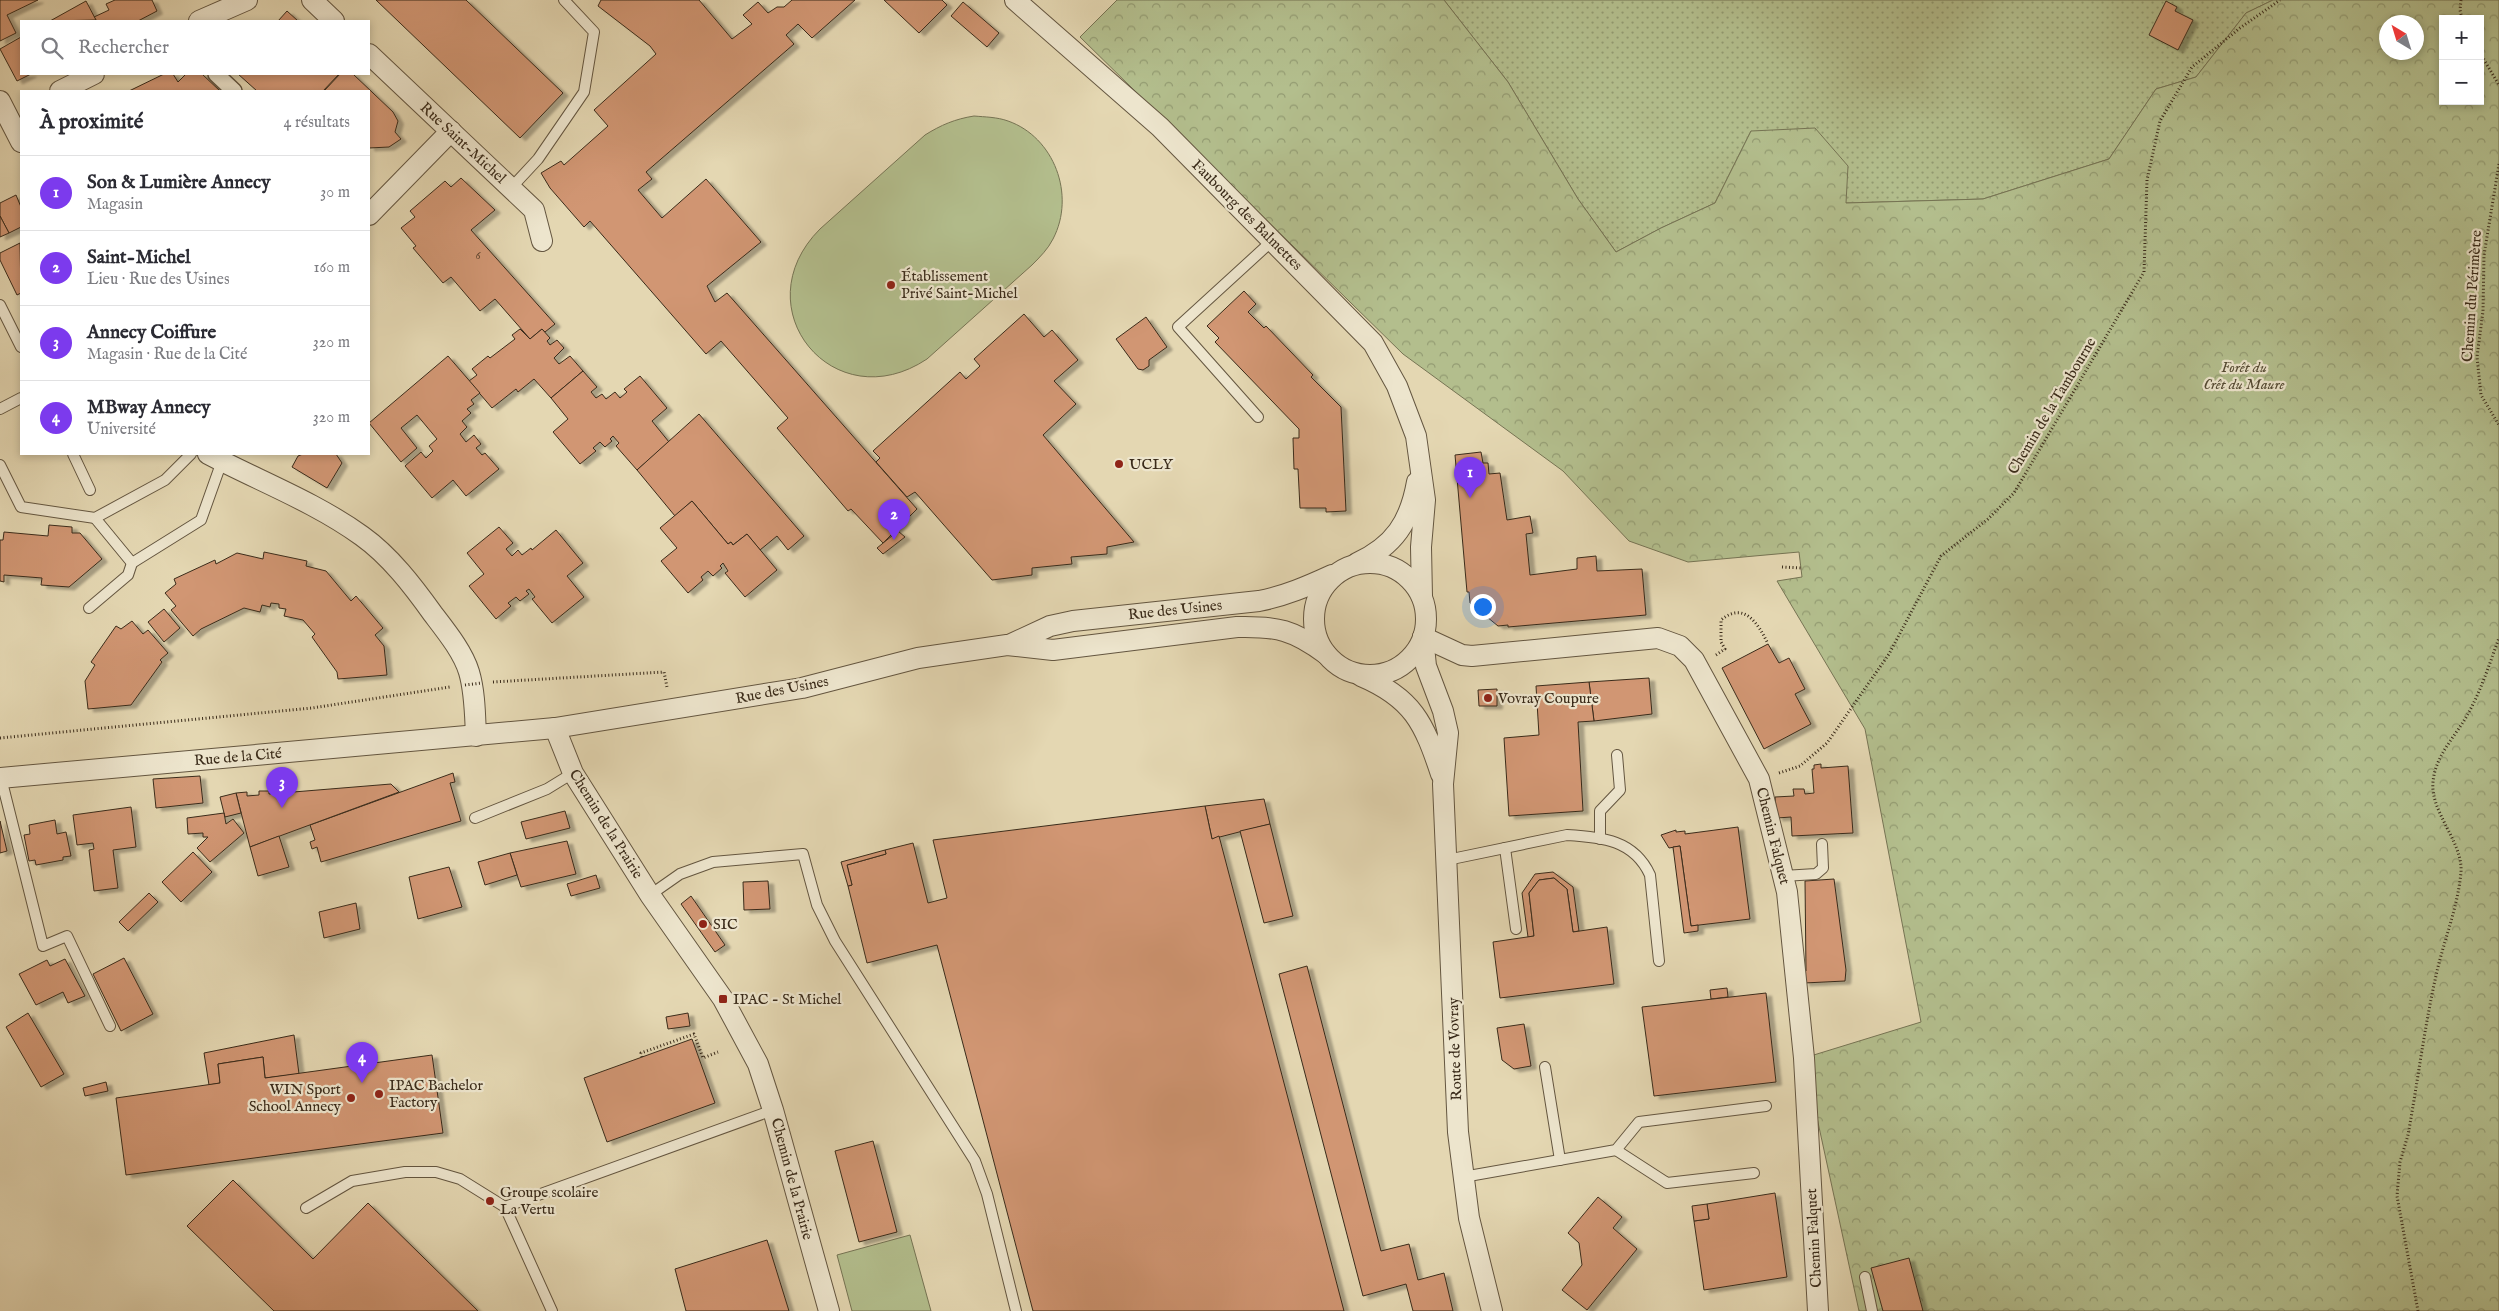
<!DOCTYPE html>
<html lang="fr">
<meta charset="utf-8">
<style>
:root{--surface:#fff;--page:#f2f2f3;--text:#2b2b33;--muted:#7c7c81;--line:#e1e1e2;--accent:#7c3aed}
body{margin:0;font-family:"IM FELL English",serif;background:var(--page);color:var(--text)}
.controls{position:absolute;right:15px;top:15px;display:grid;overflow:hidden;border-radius:0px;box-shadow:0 2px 8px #0003}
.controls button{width:45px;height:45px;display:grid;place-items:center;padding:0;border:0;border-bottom:1px solid var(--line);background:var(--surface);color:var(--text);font:25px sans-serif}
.compass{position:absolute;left:2379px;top:15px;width:45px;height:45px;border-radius:50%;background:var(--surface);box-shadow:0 2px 8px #0003;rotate:322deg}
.you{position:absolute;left:1482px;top:606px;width:18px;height:18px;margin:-12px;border:4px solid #fff;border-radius:50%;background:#1a73e8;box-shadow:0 0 0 8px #1a73e833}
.badge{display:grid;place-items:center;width:32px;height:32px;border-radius:50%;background:var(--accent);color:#fff;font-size:16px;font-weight:700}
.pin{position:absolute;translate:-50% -41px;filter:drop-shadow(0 1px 2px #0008)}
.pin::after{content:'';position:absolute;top:26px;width:18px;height:15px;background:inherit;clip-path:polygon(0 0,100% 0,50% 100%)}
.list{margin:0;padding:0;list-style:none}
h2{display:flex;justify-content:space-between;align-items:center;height:65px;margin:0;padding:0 20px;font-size:21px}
h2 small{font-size:16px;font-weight:400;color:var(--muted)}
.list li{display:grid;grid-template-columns:32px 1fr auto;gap:15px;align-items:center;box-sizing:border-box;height:75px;padding:0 20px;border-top:1px solid var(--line)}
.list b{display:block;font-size:19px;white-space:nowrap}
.list p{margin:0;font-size:16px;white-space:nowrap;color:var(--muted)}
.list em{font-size:16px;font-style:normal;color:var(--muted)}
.icon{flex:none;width:28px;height:28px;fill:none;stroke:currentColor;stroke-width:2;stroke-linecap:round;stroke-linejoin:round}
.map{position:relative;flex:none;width:2499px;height:1311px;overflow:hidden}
.search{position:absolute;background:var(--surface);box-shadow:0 2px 8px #0003;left:20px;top:20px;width:350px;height:55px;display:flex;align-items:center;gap:12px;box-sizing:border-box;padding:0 18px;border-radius:0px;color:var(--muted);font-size:19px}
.panel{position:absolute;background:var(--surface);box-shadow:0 2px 8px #0003;left:20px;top:90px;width:350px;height:365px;border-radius:0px}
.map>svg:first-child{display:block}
.grass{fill:url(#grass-dots);stroke:#767454}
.forest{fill:url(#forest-crowns);stroke:#767454;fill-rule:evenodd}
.park{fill:#b3be8d;stroke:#767454}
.building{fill:#d19673;stroke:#3a2b1a;filter:url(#shadow)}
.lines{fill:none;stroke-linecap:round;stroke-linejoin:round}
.service-casing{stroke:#645640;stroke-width:12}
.pedestrian-casing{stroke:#645640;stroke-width:18}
.minor-casing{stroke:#645640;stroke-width:22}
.path{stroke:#3a2b1a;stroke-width:3;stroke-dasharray:1 2.5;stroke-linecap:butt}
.service{stroke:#ede5cd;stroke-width:10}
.pedestrian{stroke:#ede5cd;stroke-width:15}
.minor{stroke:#ede5cd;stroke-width:20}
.path-bridge{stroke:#3a2b1a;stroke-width:3;stroke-dasharray:1 2.5;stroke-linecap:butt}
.poi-dot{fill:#8f2418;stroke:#ede5cd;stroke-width:2}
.labels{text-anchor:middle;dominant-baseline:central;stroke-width:4.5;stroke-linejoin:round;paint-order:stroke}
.number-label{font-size:12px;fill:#604630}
.street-label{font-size:15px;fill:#3a2b1a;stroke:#ede5cd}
.poi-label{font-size:15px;fill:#3a2b1a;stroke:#ede5cd;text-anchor:start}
.park-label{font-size:15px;font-style:italic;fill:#524831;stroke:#ede5cd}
</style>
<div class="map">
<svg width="2499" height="1311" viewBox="0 0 2499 1311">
<defs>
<pattern id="grass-dots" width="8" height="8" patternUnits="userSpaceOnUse" patternTransform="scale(1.25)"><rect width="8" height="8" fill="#b3be8d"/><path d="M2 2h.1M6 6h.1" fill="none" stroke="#939b72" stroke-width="1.8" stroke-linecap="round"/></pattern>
<pattern id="forest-crowns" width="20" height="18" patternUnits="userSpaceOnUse" patternTransform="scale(1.25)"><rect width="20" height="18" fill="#b3be8d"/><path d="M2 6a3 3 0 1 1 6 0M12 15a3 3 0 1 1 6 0" fill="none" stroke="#939b72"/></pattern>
<filter id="shadow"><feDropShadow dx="5.5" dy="3" stdDeviation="1" flood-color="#0004"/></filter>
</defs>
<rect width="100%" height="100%" fill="#e4d7b2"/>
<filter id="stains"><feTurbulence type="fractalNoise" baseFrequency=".004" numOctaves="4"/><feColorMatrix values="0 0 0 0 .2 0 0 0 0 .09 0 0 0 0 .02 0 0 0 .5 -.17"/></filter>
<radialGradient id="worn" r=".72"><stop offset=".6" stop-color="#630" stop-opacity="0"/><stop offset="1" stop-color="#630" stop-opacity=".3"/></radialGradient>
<polygon class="grass" points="1444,0 2273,0 2246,13 2196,77 2156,89 2109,159 1983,199 1846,203 1751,131 1715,203 1661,228 1616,252 1578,199 1508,82"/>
<path class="forest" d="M1117,0H1444L1508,82L1578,199L1616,252L1661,228L1715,203L1751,131L1815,128L1848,166L1846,203L1983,199L2109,159L2156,89L2196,77L2246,13L2273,0H2499V1311H1859L1804,1058L1921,1022L1865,729L1777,581L1802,577L1799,552L1688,562L1629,541L1563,471L1403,354L1080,37ZM2443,19H2480V101H2443ZM2386,22H2416V52H2386Z"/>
<g class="park">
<path d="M974,116C985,117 997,117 1008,121C1054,137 1076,195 1053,239C1048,249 1040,257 1032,265L927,359C834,421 741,308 820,229L925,135C941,125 955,119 974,116Z"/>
<polygon points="910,1235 931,1311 852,1311 837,1255"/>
</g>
<g class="building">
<polygon points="0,0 38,0 7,15 16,33 0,41"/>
<polygon points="115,0 152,0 157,11 138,21 94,21 96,20 94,17 109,10 106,4"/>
<polygon points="376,0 466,0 563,93 520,138"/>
<polygon points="601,0 699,0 732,39 752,24 743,15 758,2 768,13 777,7 784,7 792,0 855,0 812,38 798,24 786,35 794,44 646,172 652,179 638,190 662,218 706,179 761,242 707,286 715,302 727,293 917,509 883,543 851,509 848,511 777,428 788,418 721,341 706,354 590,221 584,227 550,188 541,173 561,161 564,165 608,126 594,110 656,54 650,46 598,6"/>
<polygon points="884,0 942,0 947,5 919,33"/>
<polygon points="86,1 96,20 50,21"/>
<polygon points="2166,1 2177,7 2175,11 2193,20 2178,50 2149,35"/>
<polygon points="963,2 999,33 987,47 951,16"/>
<polygon points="287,11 298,21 278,21"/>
<polygon points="21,37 21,74 31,74 17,81 0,49"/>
<polygon points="164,74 173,74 178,82 186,74 202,74 220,91 129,91"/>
<polygon points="238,74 339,74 323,91 257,91"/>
<polygon points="340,74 353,74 393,112 398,121 395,132 401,139 389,147 369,148 369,91 324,91"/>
<polygon points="461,178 495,210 471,230 555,324 545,332 542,329 530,339 495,299 480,311 451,277 443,283 413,248 416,246 401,228 415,217 410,211 445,181 451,187"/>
<polygon points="16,195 21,207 21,227 9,233 0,216 0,203"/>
<polygon points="0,216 9,233 0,237"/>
<polygon points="20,243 21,293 17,295 0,260 0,253"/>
<polygon points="1244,291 1256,304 1248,312 1264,328 1266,326 1313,375 1311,377 1341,407 1346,511 1326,512 1326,508 1300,508 1298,469 1294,469 1293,438 1299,438 1299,429 1215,342 1219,338 1207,326"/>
<polygon points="1024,314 1044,337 1052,330 1078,360 1054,381 1076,404 1043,435 1134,542 1107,547 1107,554 1071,557 1072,564 1032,568 1032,575 992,580 915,492 907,497 876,462 880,458 873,451 960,372 966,379 980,366 974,359"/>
<polygon points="1146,317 1167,347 1149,360 1149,366 1143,370 1138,369 1116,339"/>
<polygon points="520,329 530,339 542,329 550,338 547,341 550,345 557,340 564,348 554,358 559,364 570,356 583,371 551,398 534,379 518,392 516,389 492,408 469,381 477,375 472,369 488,356 490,358 515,339 512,335"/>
<polygon points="448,356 480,393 471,400 474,404 467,409 471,413 462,421 467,427 460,434 466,442 474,435 481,444 476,448 482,455 485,453 499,469 466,496 453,480 432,498 405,466 421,452 426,458 433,451 429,446 437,439 417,415 401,428 417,448 401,462 369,423"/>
<polygon points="583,371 597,387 591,392 596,398 602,394 606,399 615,392 620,398 627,392 624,389 640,376 667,408 652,421 669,442 637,470 616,446 619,443 613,436 610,439 612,441 605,447 600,442 593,448 596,451 580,464 553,432 568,419 551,398"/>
<polygon points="699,414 804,536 788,550 777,536 760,550 747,534 733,545 731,542 728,544 692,501 675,516 637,470"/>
<polygon points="1481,452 1483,463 1488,463 1489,474 1500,473 1507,520 1530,516 1533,533 1526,534 1530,575 1577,569 1577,558 1596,556 1597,571 1642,569 1646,615 1508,627 1508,625 1498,626 1470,603 1469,592 1467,592 1455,455"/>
<polygon points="303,454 336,454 342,463 327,488 292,467 298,456"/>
<polygon points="692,501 728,544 731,542 733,545 747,534 777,570 745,597 725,573 728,571 723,563 720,566 722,568 713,576 708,571 701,577 703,580 688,593 661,561 677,548 660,528"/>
<polygon points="49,525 72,527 72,533 80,533 102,559 69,587 41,585 42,578 4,575 4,582 0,581 0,540 3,540 4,532 48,536"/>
<polygon points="499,527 513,543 506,549 512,556 518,550 522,555 531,548 532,550 556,530 583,563 567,576 584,597 552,623 532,599 535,597 529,589 526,591 529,594 520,601 516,597 508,603 511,606 496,619 469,586 484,574 467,553"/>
<polygon points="898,531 905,537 883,554 877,548"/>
<polygon points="264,552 307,561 306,566 326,571 351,601 356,596 383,628 375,635 384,646 387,675 338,679 337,672 312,637 315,634 303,620 284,616 286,609 279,608 279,604 271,603 270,607 262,605 260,612 244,608 201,629 193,636 171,610 176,606 165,593 176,584 174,579 215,560 216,564 237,553 263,559"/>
<polygon points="164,609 180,628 164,642 148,622"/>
<polygon points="132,621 143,634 148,630 168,653 160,660 162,662 131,705 88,709 85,681 95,665 91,662 116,626 121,629"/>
<polygon points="1768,644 1779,663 1789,658 1805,689 1795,694 1811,724 1764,749 1722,668"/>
<polygon points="1649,678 1652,714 1594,721 1589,682"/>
<polygon points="1589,682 1594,721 1578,722 1583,811 1509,816 1504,738 1539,735 1536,686"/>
<polygon points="1497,689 1497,706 1479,706 1478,690"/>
<polygon points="1821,764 1821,768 1848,766 1853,833 1792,836 1791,817 1777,818 1775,797 1794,796 1793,789 1804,789 1805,794 1814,793 1812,769 1814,769 1814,765"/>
<polygon points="453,773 455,782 450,783 461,821 321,862 317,847 312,849 310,842 315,840 310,825"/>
<polygon points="200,776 203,803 156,808 153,779"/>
<polygon points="391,784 399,792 250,847 236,793 247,792 247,796 259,795 259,791 269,791 269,794"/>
<polygon points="236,793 241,813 225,817 220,797"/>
<polygon points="1264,799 1270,824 1212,839 1205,806"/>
<polygon points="1205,806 1212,839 1219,836 1344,1311 1033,1311 937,945 867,963 848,886 852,885 847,865 886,854 885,850 913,843 928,903 947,898 933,840"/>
<polygon points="131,807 136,847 113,850 118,888 94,891 89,850 94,849 93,843 77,845 73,815"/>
<polygon points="565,811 570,828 526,839 521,822"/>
<polygon points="224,813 226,824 233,819 244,833 210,862 197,848 208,837 203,837 203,833 188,834 187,818"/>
<polygon points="55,820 57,834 66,832 71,856 63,857 63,860 36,865 35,860 29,861 24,835 30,834 29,825"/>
<polygon points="0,821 7,851 0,853"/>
<polygon points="1270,824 1293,916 1264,923 1240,831"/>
<polygon points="1738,827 1750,919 1691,926 1680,846 1669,848 1661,835 1676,830 1676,832 1685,831 1685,834"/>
<polygon points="279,836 289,867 258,876 250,847"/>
<polygon points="567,841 576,874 521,887 510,853"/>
<polygon points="1680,846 1691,926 1698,925 1698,931 1684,933 1673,847"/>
<polygon points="885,850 886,854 847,865 852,885 848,886 841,862"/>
<polygon points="193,852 212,872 181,902 162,882"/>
<polygon points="510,853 517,875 485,885 478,862"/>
<polygon points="449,867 462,907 418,919 409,877"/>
<polygon points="1553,872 1573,887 1579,931 1573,932 1567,889 1554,878 1539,880 1529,893 1534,936 1528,937 1522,893 1535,874"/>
<polygon points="596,875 600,888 571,896 567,884"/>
<polygon points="1554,878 1567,889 1573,932 1607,927 1614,984 1500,998 1493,942 1534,936 1529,893 1539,880"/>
<polygon points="1834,879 1846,970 1845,981 1804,983 1803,971 1806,971 1805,881"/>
<polygon points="768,881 770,909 744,910 743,882"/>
<polygon points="149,893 158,902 128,931 119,922"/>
<polygon points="691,896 725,945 715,952 681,904"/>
<polygon points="356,903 360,929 324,938 319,912"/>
<polygon points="124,958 153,1014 121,1031 93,974"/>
<polygon points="65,959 85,996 68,1003 63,992 36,1005 19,974 47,960 50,966"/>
<polygon points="1307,966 1381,1251 1409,1244 1418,1280 1444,1273 1453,1311 1413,1311 1406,1284 1363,1296 1279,974"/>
<polygon points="1727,988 1728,997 1711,999 1710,990"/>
<polygon points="1766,993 1776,1082 1654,1096 1642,1007"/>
<polygon points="28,1013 64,1074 41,1087 6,1027"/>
<polygon points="688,1013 690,1026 668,1029 666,1017"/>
<polygon points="1524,1024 1531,1066 1514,1069 1502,1060 1497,1028"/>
<polygon points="294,1035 299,1074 265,1078 263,1057 218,1064 220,1083 209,1085 204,1053"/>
<polygon points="692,1039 715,1103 607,1142 584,1078"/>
<polygon points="432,1055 443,1133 126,1175 116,1098 220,1083 218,1064 263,1057 265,1078"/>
<polygon points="106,1082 108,1091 85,1096 83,1088"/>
<polygon points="873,1141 897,1232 859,1242 835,1151"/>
<polygon points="233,1180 313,1259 368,1203 478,1311 274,1311 187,1226"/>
<polygon points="1775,1193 1787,1277 1704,1290 1694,1221 1709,1219 1707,1204"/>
<polygon points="1598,1197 1622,1217 1613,1228 1637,1249 1587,1310 1562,1290 1582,1265 1579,1243 1568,1233"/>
<polygon points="1707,1204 1709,1219 1694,1221 1692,1206"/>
<polygon points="767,1240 789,1311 686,1311 675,1269"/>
<polygon points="1909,1258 1923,1311 1883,1311 1871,1268"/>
</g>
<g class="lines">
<defs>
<g id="service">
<polyline points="511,188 538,159 584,92 594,32 564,0"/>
<polyline points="0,305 21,347"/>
<polyline points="0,409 21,398"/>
<polyline points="1258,417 1178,327 1272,241"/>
<polyline points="73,454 90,490"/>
<polyline points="0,465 21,507 95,518 165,480 191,454"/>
<polyline points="95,518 132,563 201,520 222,461"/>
<polyline points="89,608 128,575 132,563"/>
<polyline points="1,778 43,946 67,936 110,1026"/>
<polyline points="475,818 547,789 573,773"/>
<polyline points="1600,839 1600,811 1620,790 1617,755"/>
<polyline points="1505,848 1516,929"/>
<path d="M1447,860L1567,835C1602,837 1634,840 1650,875L1659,961"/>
<polyline points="1783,876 1816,874 1823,868 1822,844"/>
<polyline points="650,895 680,874 713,862 803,854 817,905 835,941 975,1161 987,1194 1016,1311"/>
<polyline points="1545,1067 1560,1160"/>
<polyline points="1616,1150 1667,1183 1754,1173"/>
<polyline points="1463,1177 1616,1150 1639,1122 1766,1106"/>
<polyline points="306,1208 352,1181 405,1172 436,1172 460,1179 505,1207"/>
<polyline points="1865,1277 1872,1311"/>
<polyline points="552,1311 505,1207 773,1110"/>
</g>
<polyline id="pedestrian" points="216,74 234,91"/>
<g id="minor">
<polyline points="312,0 334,21"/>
<polyline points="1015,0 1160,127 1373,343 1397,386 1416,436 1425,500 1421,547 1422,597"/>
<polyline points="199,21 247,0"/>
<polyline points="369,54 534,210 542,241"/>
<polyline points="60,91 94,74"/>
<polyline points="0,101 21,142"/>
<polyline points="369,215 451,131"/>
<path d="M208,454C259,481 315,502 362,536C390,556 413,586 433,614C446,631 463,652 469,672C475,692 475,715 476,736"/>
<path d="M1357,563C1394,546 1410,522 1417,482"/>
<circle cx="1370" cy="619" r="56"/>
<polyline points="1423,637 1462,655 1472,656 1658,638 1680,646 1694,660 1759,779 1787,892 1804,1058 1818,1311"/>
<polyline points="1423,637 1426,666 1443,711 1448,733 1443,784 1458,1132 1469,1218 1492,1311"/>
<path d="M1009,645L1050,626L1073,621L1259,601C1285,596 1308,586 1332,575"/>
<path d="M1361,676C1413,698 1424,723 1441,774"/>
<polyline points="555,728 573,773 650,895 723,999 758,1064 773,1110 829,1311"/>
<path d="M0,778L555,728L802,688L918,658L1007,645L1053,650L1237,627C1277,626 1294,630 1326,654"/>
</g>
</defs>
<use href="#service" class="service-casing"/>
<use href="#pedestrian" class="pedestrian-casing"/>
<use href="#minor" class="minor-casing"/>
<g class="path">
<polyline points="2461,0 2460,10 2462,19"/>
<polyline points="2480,53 2499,85"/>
<polyline points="2499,164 2484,255 2483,311 2477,357 2481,395 2499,425"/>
<polyline points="1782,567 1802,568"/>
<path d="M1716,655L1725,649L1721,642V620C1744,601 1758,623 1768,644"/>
<polyline points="493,682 664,672 667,687"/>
<polyline points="0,738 312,708 450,687"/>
<polyline points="1779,773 1800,766 1827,743 1889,654 1941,556 1988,519 2014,493 2144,272 2147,180 2160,121 2192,67 2240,28 2280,0"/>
<polyline points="642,1057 641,1053 694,1034 703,1058 718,1052"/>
<path d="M2418,1311L2397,1196L2400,1162L2408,1135C2418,1080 2425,1022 2438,967C2446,935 2458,905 2461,872C2463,842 2430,812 2433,782C2435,757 2453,739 2465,719C2480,694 2489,665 2499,638"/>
</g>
<use href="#service" class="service"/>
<use href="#pedestrian" class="pedestrian"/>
<use href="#minor" class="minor"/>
<polyline class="path-bridge" points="465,685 482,683"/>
</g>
<g class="poi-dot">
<circle cx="891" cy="285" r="5"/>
<circle cx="1119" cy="464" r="5"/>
<circle cx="1488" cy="698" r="5"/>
<circle cx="703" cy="924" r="5"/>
<rect x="718" y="994" width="10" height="10" rx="2.5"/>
<circle cx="379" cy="1094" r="5"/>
<circle cx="351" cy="1098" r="5"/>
<circle cx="490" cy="1201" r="5"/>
</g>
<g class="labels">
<g class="number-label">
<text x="478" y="255">6</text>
</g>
<g class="street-label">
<text transform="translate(463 143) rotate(43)">Rue Saint-Michel</text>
<text transform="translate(1247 215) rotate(45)">Faubourg des Balmettes</text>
<text transform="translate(2472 296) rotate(-86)">Chemin du Périmètre</text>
<text transform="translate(2052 406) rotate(-59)">Chemin de la Tambourne</text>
<text transform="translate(1175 610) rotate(-6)">Rue des Usines</text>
<text transform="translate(782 690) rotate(-11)">Rue des Usines</text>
<text transform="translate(238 757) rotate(-5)">Rue de la Cité</text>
<text transform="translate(606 824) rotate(58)">Chemin de la Prairie</text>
<text transform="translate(1773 836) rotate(76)">Chemin Falquet</text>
<text transform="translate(1455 1049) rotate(-92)">Route de Vovray</text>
<text transform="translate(792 1179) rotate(75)">Chemin de la Prairie</text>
<text transform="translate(1814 1238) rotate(-93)">Chemin Falquet</text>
</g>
<g class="poi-label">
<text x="901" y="276">Établissement<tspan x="901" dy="17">Privé Saint-Michel</tspan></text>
<text x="1129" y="464">UCLY</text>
<text x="1498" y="698">Vovray Coupure</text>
<text x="713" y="924">SIC</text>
<text x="733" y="999">IPAC - St Michel</text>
<text x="389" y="1085">IPAC Bachelor<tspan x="389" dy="17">Factory</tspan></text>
<text x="341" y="1089" text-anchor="end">WIN Sport<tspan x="341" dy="17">School Annecy</tspan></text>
<text x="500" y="1192">Groupe scolaire<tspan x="500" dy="17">La Vertu</tspan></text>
</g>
<g class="park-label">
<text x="2244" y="367">Forêt du<tspan x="2244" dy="17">Crêt du Maure</tspan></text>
</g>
</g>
<rect width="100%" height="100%" filter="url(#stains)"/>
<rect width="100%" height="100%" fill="url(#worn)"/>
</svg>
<div class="controls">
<button>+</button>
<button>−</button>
</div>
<svg class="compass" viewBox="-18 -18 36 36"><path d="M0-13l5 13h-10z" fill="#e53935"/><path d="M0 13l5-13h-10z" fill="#7c7c81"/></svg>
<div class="you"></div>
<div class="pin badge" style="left:1470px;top:498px">1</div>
<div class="pin badge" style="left:894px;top:540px">2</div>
<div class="pin badge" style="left:282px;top:808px">3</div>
<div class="pin badge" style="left:362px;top:1083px">4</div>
<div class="search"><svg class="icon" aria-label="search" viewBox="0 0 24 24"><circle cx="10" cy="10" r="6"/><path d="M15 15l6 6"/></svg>Rechercher</div>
<section class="panel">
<h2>À proximité<small>4 résultats</small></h2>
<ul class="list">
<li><span class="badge">1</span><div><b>Son &amp; Lumière Annecy</b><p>Magasin</p></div><em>30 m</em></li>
<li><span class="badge">2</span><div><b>Saint-Michel</b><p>Lieu · Rue des Usines</p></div><em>160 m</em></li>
<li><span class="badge">3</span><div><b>Annecy Coiffure</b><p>Magasin · Rue de la Cité</p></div><em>320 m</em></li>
<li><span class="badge">4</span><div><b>MBway Annecy</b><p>Université</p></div><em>320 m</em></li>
</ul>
</section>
</div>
